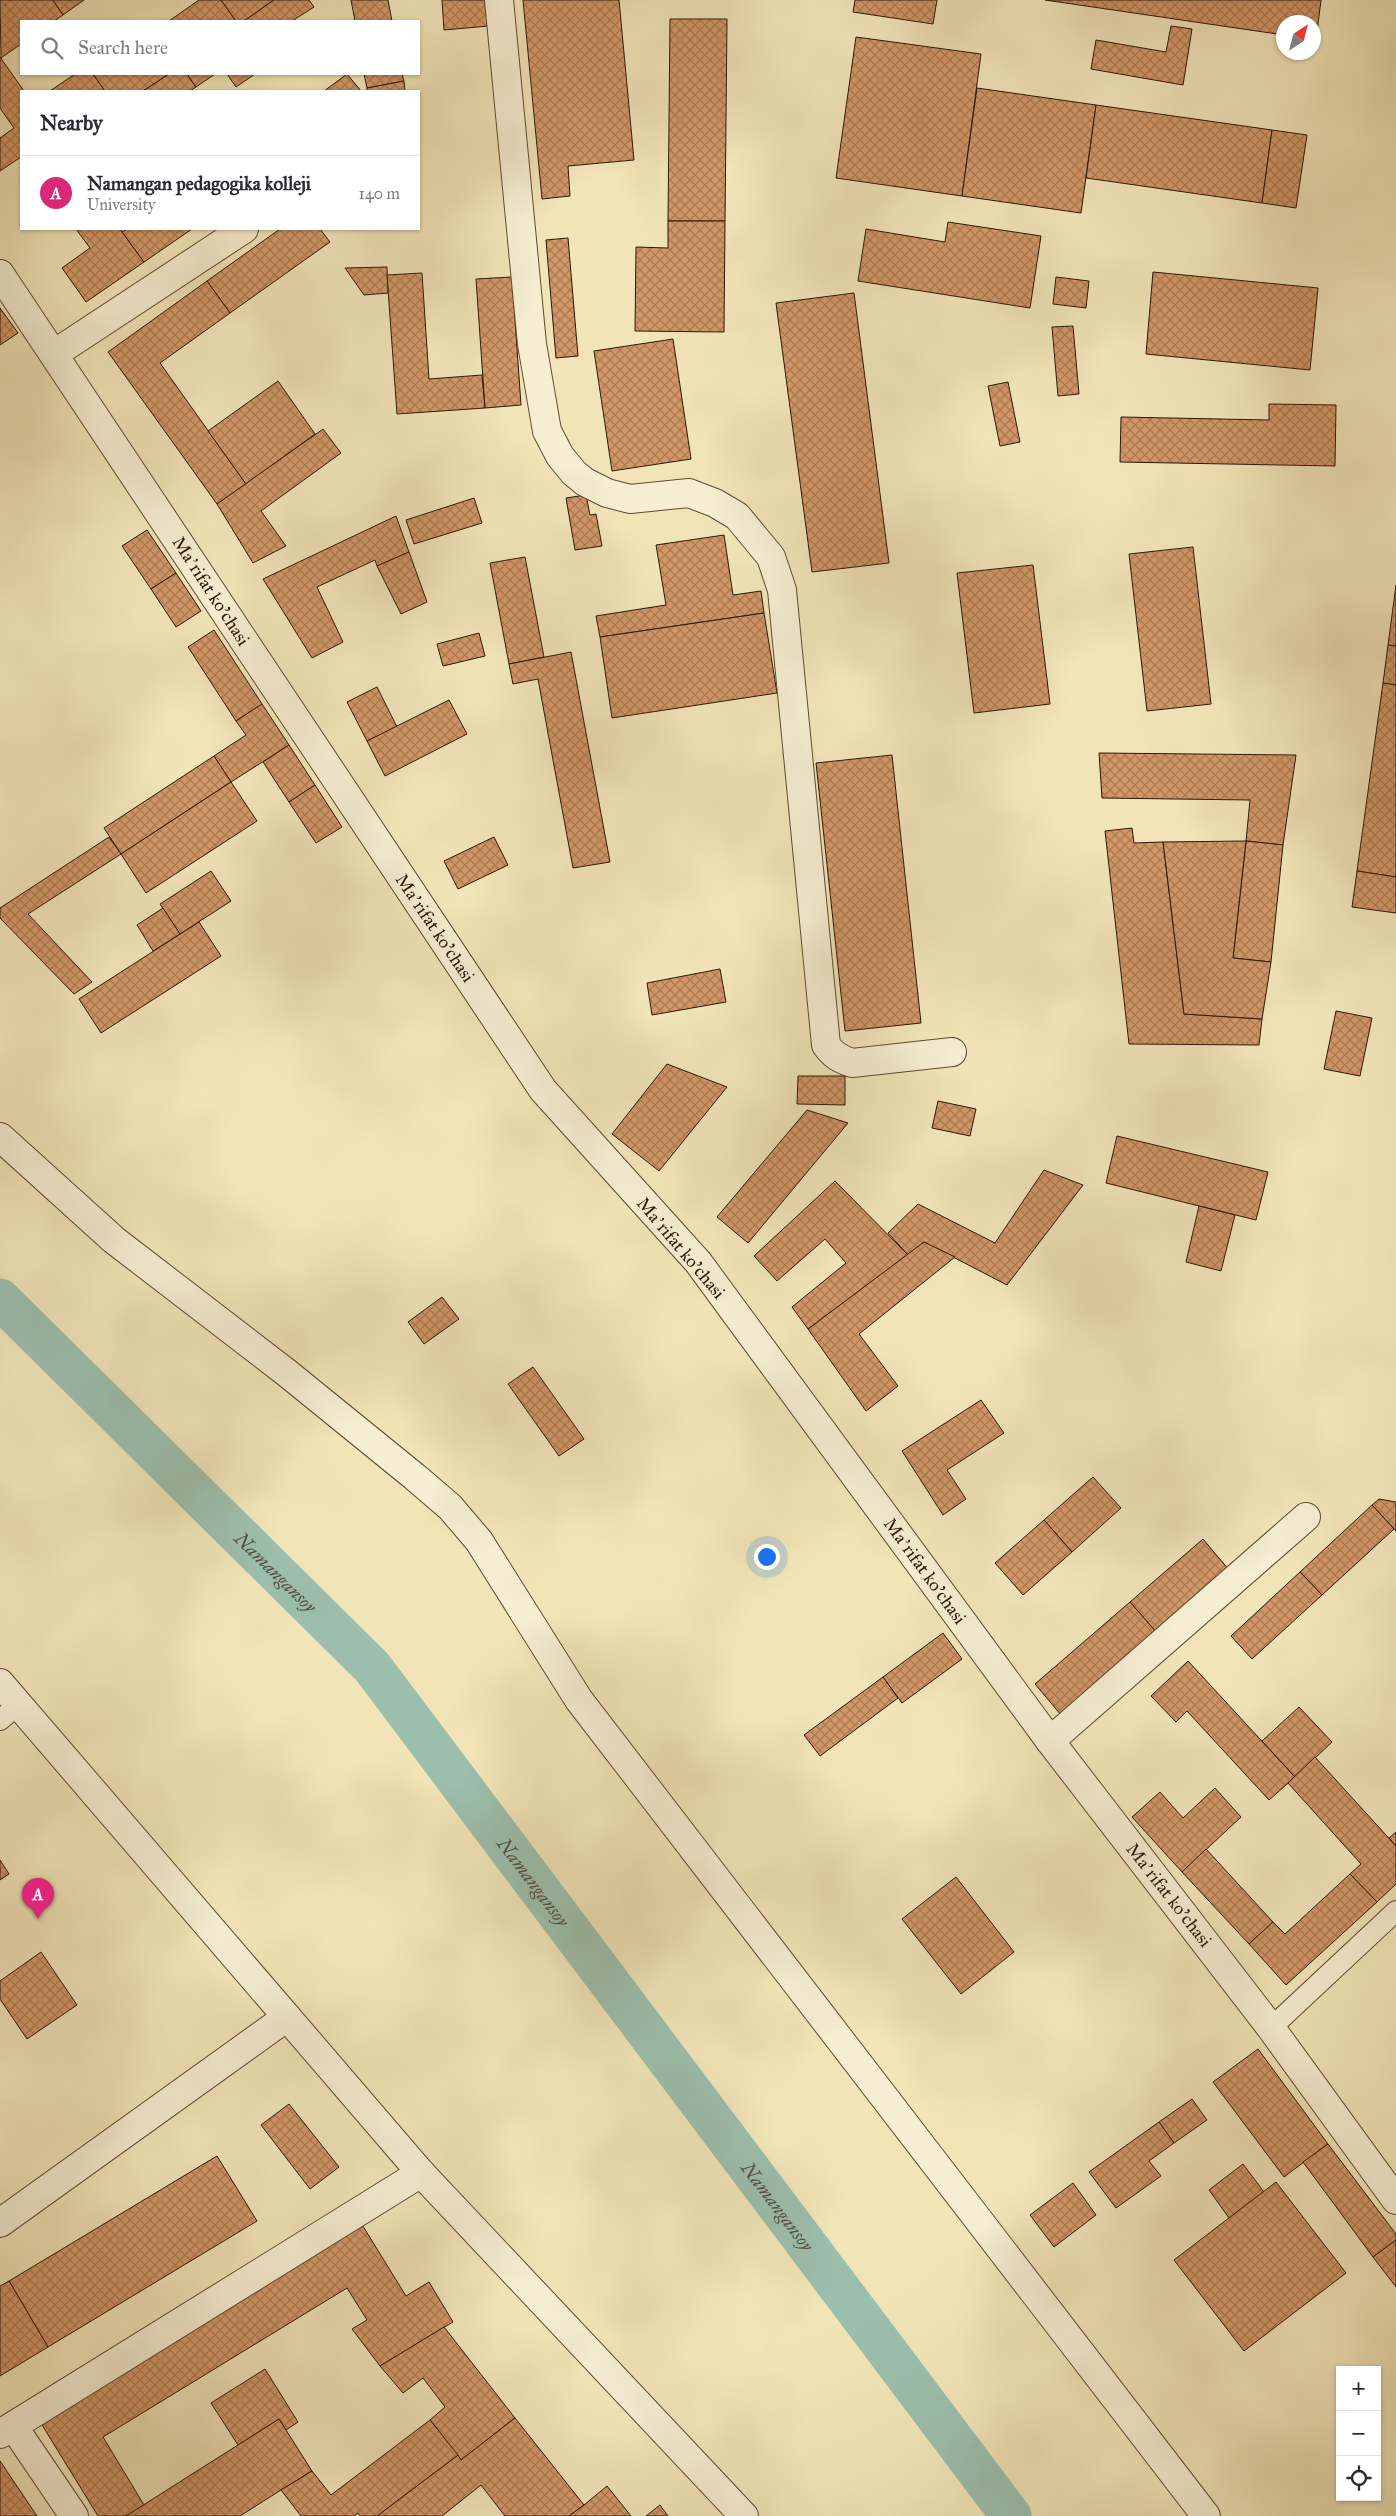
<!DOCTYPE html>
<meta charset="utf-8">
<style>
:root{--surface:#fff;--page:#f7f7f7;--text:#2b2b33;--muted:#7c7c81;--line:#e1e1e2;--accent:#db2777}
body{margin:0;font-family:"IM FELL Great Primer",serif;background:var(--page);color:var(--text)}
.controls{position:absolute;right:15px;bottom:15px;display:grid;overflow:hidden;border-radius:0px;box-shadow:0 1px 4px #0004}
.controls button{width:45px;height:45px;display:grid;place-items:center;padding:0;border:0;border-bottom:1px solid var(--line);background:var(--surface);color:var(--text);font:25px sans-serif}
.compass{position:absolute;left:1276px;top:15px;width:45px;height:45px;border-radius:50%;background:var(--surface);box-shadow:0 1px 4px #0004;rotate:36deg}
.you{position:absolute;left:766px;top:1556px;width:18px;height:18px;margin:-12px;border:4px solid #fff;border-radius:50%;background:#1a73e8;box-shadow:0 0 0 8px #1a73e833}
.badge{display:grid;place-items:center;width:32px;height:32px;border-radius:50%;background:var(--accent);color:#fff;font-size:16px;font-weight:700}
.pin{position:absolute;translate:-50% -41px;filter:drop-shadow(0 1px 2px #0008)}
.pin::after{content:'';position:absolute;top:26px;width:18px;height:15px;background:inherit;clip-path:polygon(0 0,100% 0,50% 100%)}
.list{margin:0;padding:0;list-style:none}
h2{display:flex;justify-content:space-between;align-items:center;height:65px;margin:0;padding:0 20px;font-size:21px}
h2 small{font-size:16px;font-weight:400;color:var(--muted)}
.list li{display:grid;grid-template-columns:32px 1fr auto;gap:15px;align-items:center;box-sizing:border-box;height:75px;padding:0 20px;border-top:1px solid var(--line)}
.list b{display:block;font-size:19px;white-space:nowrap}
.list p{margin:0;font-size:16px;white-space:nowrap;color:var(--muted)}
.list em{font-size:16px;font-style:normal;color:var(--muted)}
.icon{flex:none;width:28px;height:28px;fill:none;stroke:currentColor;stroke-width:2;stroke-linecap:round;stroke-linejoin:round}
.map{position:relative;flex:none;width:1396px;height:2516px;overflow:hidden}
.search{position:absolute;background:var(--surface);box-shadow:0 1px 4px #0004;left:20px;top:20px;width:400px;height:55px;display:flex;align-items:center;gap:12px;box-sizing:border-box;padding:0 18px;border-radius:0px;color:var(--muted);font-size:19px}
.panel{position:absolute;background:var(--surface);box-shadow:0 1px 4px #0004;left:20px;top:90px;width:400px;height:140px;border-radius:0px}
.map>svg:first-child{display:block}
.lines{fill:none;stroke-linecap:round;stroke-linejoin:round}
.canal{stroke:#9bbfad;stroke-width:41}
.building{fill:url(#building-cross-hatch);stroke:#2d1606}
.service-casing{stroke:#5e4a32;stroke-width:22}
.minor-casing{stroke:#5e4a32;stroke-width:30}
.service{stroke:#f6eed1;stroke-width:20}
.minor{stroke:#f6eed1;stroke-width:28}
.labels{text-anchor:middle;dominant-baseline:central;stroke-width:4;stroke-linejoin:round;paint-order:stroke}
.street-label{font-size:18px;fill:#2d1606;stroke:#f6eed1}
.water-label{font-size:19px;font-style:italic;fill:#545140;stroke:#f6eed1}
</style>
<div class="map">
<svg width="1396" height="2516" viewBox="0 0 1396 2516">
<defs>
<pattern id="building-cross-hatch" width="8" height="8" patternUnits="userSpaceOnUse" patternTransform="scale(1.25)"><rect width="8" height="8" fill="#d29768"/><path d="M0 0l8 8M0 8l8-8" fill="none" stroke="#ab7a54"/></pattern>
</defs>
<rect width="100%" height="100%" fill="#f1e5b8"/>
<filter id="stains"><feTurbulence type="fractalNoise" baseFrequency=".004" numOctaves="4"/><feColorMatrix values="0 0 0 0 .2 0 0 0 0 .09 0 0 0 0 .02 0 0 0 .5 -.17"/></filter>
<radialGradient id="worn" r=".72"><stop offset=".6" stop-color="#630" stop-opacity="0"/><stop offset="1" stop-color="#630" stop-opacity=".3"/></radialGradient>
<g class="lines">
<path class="canal" id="s1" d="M0,1299L372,1667L1011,2516"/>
</g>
<g class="building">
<polygon points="0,0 53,0 63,15 54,21 21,21 21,44 1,58"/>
<polygon points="53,0 84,0 63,15"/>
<polygon points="199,0 221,0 236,21 169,21"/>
<polygon points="221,0 274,0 244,21 236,21"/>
<polygon points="274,0 309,0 314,7 292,21 244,21"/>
<polygon points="351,0 388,0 392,21 355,21"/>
<polygon points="442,0 487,0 489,26 444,30"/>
<polygon points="523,0 619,0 634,160 568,166 570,196 542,199"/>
<polygon points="855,0 937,0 933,24 853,12"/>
<polygon points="1045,0 1321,0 1316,40 1314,39 1314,22 1284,22 1284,35"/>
<polygon points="670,19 727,19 725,221 668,221"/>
<polygon points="1171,26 1192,29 1183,85 1091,69 1096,40 1166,52"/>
<polygon points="856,37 981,54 962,196 836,178"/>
<polygon points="0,57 24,91 21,91 21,157 0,171 0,138 14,128 0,108"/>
<polygon points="75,74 93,74 105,91 50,91"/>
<polygon points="93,74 169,74 143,91 105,91"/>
<polygon points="169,74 187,74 196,87 190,91 143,91"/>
<polygon points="187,74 215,74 196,87"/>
<polygon points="227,74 255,74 236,87"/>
<polygon points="347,74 361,91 324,91"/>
<polygon points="364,74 402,74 404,81 367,88"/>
<polygon points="404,81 405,91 367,91 367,88"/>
<polygon points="977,88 1096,105 1081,213 962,196"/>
<polygon points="1096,105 1272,130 1262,203 1086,178"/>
<polygon points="1272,130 1307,135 1296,208 1262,203"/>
<polygon points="668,221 725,221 724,332 635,331 636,247 668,248"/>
<polygon points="948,222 1041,236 1030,308 858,281 866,229 945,242"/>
<polygon points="76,229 120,229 144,262 86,302 62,268 90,248"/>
<polygon points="127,229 192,229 144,262 122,232"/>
<polygon points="280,229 320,229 330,242 230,313 207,281"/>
<polygon points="568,238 578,356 556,358 546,240"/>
<polygon points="387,267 388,293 364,295 345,268"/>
<polygon points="1153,272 1318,288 1310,370 1146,354"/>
<polygon points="422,273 429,379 482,375 485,408 397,414 387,275"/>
<polygon points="512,277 521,405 485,408 476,279"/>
<polygon points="1056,277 1089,281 1086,308 1053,304"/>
<polygon points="207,281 230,313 160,363 246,484 217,504 108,352"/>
<polygon points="854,293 889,563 812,572 776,303"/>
<polygon points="0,308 18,333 0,345"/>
<polygon points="1073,326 1079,394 1058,396 1052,327"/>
<polygon points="673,339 691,459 612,471 594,351"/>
<polygon points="278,381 315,434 246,484 208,431"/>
<polygon points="1008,382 1020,442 1000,446 988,386"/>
<polygon points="1269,404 1336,405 1335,466 1120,462 1121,417 1269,420"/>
<polygon points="323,429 341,453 261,511 286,546 253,563 217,504"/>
<polygon points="586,495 590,515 596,514 602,546 575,550 566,498"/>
<polygon points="474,498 482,523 414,544 406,520"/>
<polygon points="396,516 409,552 377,566 375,560 317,587 343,642 312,658 263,579"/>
<polygon points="147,530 176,573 151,589 122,546"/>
<polygon points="724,535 733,595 761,591 764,613 600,637 596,616 666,605 656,545"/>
<polygon points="1193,547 1211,704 1147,711 1129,554"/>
<polygon points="409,552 427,602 401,614 377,566"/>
<polygon points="525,557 544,657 509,664 490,563"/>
<polygon points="1033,565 1050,704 974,713 957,573"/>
<polygon points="176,573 201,611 176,627 151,589"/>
<polygon points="1396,585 1396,646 1388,645"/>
<polygon points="764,613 777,693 612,718 600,637"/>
<polygon points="214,630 262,704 236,721 188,647"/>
<polygon points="479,633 485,656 443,666 437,644"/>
<polygon points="1388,645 1396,646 1396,685 1383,683"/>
<polygon points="571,652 610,862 573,868 538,679 513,684 509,664"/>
<polygon points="1383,683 1396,685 1396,877 1357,871"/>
<polygon points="377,687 397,727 367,741 347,702"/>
<polygon points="449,700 467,734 385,776 367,741"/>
<polygon points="262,704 289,745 231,782 214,756 246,735 236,721"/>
<polygon points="289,745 315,785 289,802 263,762"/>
<polygon points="1099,753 1296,755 1283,845 1246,841 1250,800 1102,798"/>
<polygon points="892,755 921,1023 845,1031 816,763"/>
<polygon points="214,756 231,782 121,854 104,828"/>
<polygon points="231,782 257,821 146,893 121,854"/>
<polygon points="315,785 342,827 316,843 289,802"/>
<polygon points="1132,828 1134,843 1163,842 1184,1014 1262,1019 1259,1045 1129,1044 1105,831"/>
<polygon points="109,837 121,854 28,914 92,982 74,994 0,918 0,908"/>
<polygon points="494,837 508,865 458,889 444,861"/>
<polygon points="1246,841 1283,845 1271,962 1233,958"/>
<polygon points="1246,841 1233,958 1271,962 1262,1019 1184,1014 1163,842"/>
<polygon points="211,871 231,901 180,934 160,904"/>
<polygon points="1357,871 1396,877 1396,913 1352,907"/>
<polygon points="163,908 180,934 153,951 137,925"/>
<polygon points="199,922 221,956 101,1033 79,999"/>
<polygon points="720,969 726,1002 652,1015 647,983"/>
<polygon points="1336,1011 1372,1018 1360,1076 1324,1069"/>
<polygon points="667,1064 727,1087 659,1171 612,1134"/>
<polygon points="798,1076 845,1076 845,1105 797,1104"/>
<polygon points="938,1101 976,1109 970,1136 932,1128"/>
<polygon points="807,1110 848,1123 748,1243 717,1217"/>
<polygon points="1117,1136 1268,1172 1256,1220 1106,1183"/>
<polygon points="1044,1170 1083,1185 1007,1285 924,1242 908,1255 888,1233 918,1204 995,1243"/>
<polygon points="835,1181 908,1255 808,1329 792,1307 846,1263 825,1239 777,1281 754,1256"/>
<polygon points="1199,1206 1235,1215 1221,1271 1186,1262"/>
<polygon points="924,1242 955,1257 859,1334 898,1386 866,1411 808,1329"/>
<polygon points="442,1297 459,1319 424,1344 408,1322"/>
<polygon points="533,1367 584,1439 559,1456 508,1384"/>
<polygon points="981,1400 1004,1433 947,1470 966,1499 943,1515 902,1451"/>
<polygon points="1093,1477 1121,1508 1072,1552 1044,1520"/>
<polygon points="1379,1499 1396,1502 1396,1531 1372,1505"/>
<polygon points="1372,1505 1394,1529 1322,1595 1300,1572"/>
<polygon points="1044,1520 1072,1552 1023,1595 995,1563"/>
<polygon points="1203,1539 1229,1570 1157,1633 1130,1602"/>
<polygon points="1300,1572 1322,1595 1252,1659 1231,1636"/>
<polygon points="1130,1602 1157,1633 1061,1715 1035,1684"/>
<polygon points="943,1633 962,1659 902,1703 883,1677"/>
<polygon points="1188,1661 1295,1777 1269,1800 1187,1711 1176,1722 1151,1696"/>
<polygon points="883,1677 898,1698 820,1756 804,1735"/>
<polygon points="1299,1707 1332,1742 1295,1777 1262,1741"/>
<polygon points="1315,1757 1396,1846 1396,1884 1377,1902 1350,1874 1361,1864 1288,1783"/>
<polygon points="1215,1788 1241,1817 1182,1872 1132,1817 1160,1792 1183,1818"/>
<polygon points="1396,1832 1396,1846 1389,1838"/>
<polygon points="1206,1849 1273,1922 1249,1944 1182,1872"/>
<polygon points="0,1860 9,1874 0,1880"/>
<polygon points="1350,1874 1377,1902 1286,1985 1249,1944 1273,1922 1285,1934"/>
<polygon points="956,1877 1014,1952 961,1994 902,1919"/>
<polygon points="41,1952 77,2005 27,2039 0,1999 0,1981"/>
<polygon points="1258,2049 1328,2144 1284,2177 1213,2082"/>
<polygon points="1192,2099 1207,2120 1174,2143 1159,2122"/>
<polygon points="289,2104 339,2167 310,2189 261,2125"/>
<polygon points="1159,2122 1174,2143 1149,2161 1161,2176 1116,2208 1089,2172"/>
<polygon points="1328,2144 1396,2234 1396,2240 1373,2257 1303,2162"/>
<polygon points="217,2156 257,2221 48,2347 9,2281"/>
<polygon points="1243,2164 1264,2192 1229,2218 1209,2190"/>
<polygon points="1276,2182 1346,2273 1244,2351 1174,2260"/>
<polygon points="1073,2183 1096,2215 1054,2247 1030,2215"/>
<polygon points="361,2223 406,2296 429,2282 453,2322 380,2366 352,2329 367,2320 347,2288 103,2437 144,2505 126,2516 98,2516 39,2420"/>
<polygon points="1396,2240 1396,2287 1373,2257"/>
<polygon points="9,2281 48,2347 0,2376 0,2286"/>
<polygon points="444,2327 515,2418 461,2460 430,2420 445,2407 423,2378 403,2393 380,2366"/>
<polygon points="265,2369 298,2422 286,2430 279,2419 238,2445 211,2403"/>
<polygon points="515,2418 584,2505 569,2516 505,2516 481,2485 442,2516 377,2516 458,2455 461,2460"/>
<polygon points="279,2419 312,2471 281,2490 240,2516 126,2516"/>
<polygon points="430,2420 458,2455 377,2516 360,2516 358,2513 354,2516 301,2516 281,2490 312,2471 331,2495"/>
<polygon points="0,2461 37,2516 0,2516"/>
<polygon points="607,2486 631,2516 569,2516 584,2505"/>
<polygon points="660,2505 668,2516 646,2516"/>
</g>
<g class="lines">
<defs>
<g id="service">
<polyline points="0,1720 19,1704"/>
<polyline points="1271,2028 1396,1911"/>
</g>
<g id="minor">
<path d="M499,0L532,344L547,431L560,456L574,473L585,482L607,493L630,499L689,493L715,503L737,516L771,557L782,590L826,1045C833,1055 840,1059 852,1063L952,1052"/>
<polyline points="0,274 543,1090 698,1262 1050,1741 1271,2028 1396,2200"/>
<polyline points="54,354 244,229"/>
<polyline points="0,1137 114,1240 287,1373 415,1477 450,1507 479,1541 579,1700 1206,2516"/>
<polyline points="0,1683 421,2173 744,2516"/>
<polyline points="1050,1741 1306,1517"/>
<polyline points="0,2223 287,2017"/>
<polyline points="13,2426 74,2516"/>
<polyline points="0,2434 421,2173"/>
</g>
</defs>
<use href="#service" class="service-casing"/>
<use href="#minor" class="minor-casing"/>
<use href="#service" class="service"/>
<use href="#minor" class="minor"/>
</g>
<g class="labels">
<g class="street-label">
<text transform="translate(211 591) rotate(57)">Maʼrifat ko'chasi</text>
<text transform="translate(435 928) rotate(56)">Maʼrifat ko'chasi</text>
<text transform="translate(681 1248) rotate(50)">Maʼrifat ko'chasi</text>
<text transform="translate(925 1571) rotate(54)">Maʼrifat ko'chasi</text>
<text transform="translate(1169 1895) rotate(52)">Maʼrifat ko'chasi</text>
</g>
<g class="water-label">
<text stroke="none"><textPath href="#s1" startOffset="388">Namangansoy</textPath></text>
<text stroke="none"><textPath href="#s1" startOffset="792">Namangansoy</textPath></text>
<text stroke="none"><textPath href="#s1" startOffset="1198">Namangansoy</textPath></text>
</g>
</g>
<rect width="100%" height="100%" filter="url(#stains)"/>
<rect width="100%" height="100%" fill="url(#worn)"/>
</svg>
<div class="controls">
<button>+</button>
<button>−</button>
<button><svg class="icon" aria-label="locate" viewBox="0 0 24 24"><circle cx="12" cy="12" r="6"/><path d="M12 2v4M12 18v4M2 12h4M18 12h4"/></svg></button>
</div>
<svg class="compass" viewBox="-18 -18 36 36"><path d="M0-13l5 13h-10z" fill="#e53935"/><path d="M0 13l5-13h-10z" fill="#7c7c81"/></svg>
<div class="you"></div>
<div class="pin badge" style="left:38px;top:1919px">A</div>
<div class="search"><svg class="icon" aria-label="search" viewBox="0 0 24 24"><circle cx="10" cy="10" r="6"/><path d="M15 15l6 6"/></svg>Search here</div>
<section class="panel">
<h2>Nearby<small></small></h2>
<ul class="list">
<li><span class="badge">A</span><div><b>Namangan pedagogika kolleji</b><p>University</p></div><em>140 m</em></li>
</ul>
</section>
</div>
